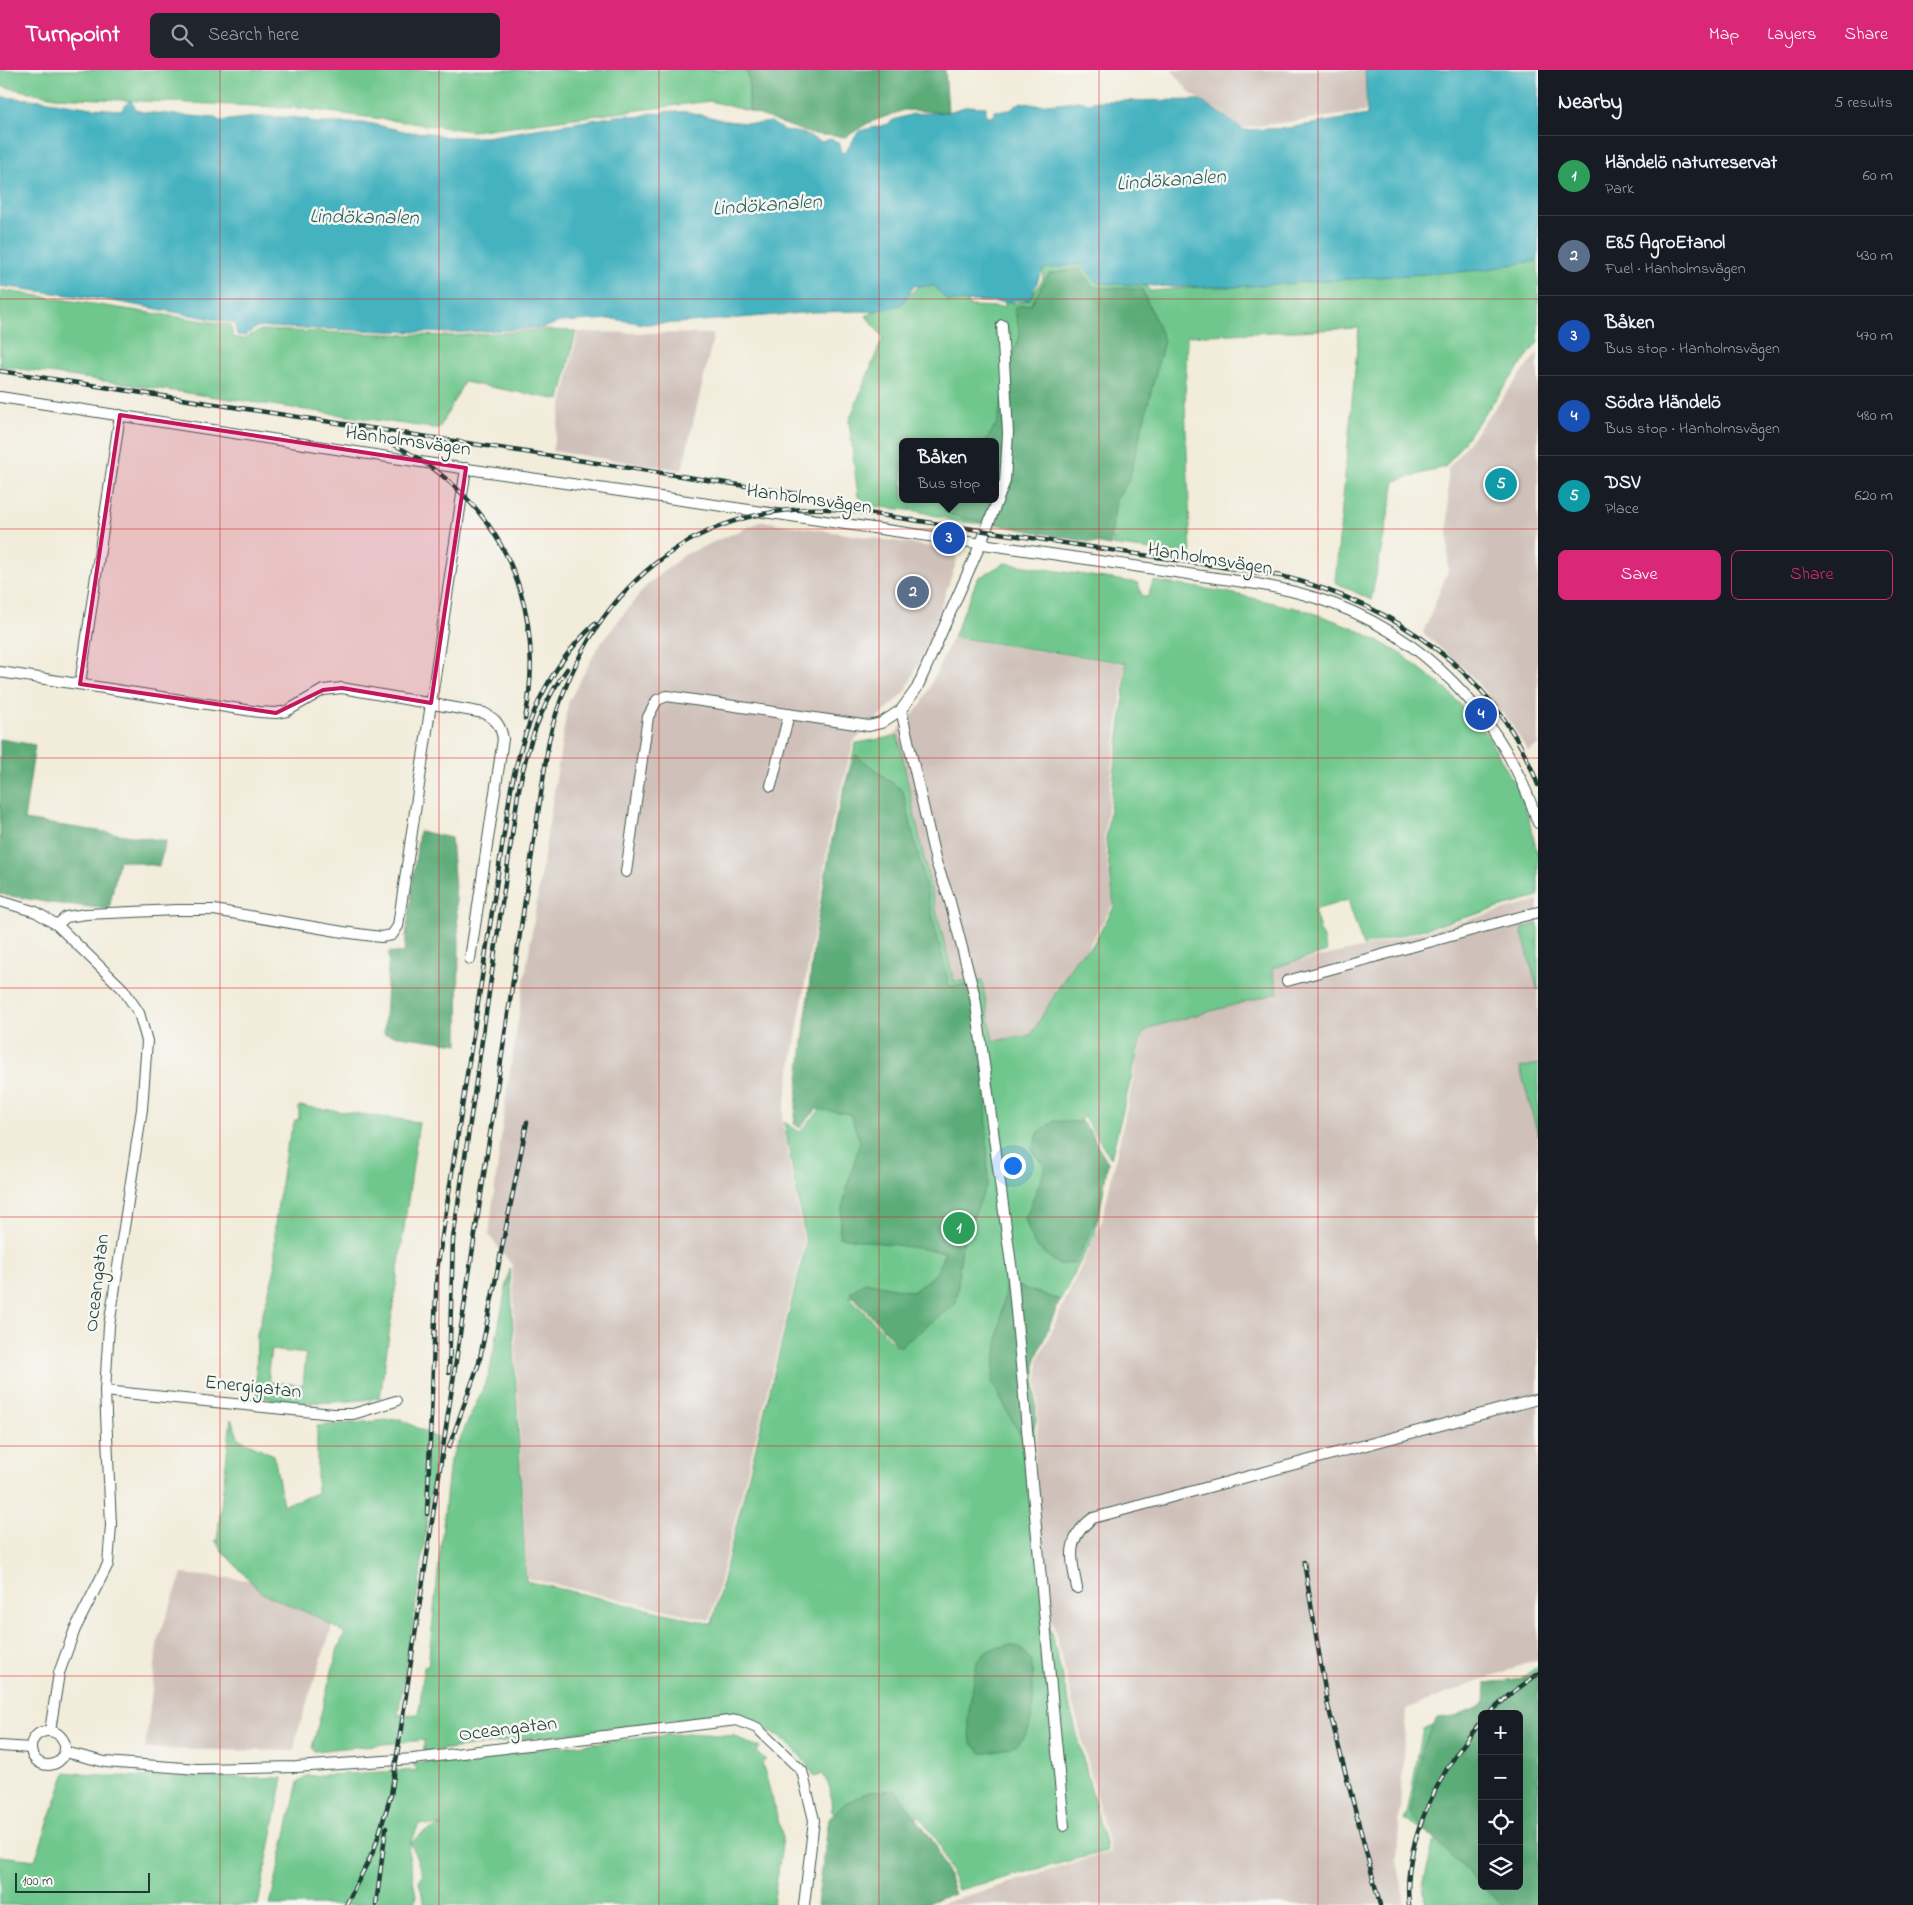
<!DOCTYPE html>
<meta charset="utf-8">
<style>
:root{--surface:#171b24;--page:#20242c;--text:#f1f3f6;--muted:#9ea1a6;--line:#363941;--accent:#db2777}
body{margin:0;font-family:"Indie Flower",sans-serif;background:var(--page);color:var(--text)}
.controls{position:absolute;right:15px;bottom:15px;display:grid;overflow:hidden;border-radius:8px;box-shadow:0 5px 20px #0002}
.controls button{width:45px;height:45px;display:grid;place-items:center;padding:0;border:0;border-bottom:1px solid var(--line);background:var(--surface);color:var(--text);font:25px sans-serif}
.scale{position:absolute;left:15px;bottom:12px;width:135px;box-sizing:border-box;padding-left:5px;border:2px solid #1f3d34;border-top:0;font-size:14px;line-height:18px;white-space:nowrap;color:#1f3d34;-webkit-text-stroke:4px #f6f6f2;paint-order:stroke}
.you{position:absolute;left:1012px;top:1095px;width:18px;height:18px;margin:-12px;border:4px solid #fff;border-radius:50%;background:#1a73e8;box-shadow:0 0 0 8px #1a73e833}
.badge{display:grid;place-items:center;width:32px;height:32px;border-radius:50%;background:var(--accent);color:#fff;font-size:16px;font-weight:700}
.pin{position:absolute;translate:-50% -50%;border:2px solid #fff;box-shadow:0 1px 5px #0006}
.popup{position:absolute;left:899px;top:368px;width:100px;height:65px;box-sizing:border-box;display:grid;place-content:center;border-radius:8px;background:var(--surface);filter:drop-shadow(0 1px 4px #0005);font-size:16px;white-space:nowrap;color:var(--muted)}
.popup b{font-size:19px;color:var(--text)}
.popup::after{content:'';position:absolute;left:50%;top:100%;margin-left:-10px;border:10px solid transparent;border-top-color:var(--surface)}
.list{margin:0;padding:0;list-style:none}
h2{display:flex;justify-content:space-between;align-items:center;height:65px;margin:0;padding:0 20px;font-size:21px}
h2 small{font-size:16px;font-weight:400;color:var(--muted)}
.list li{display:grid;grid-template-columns:32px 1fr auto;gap:15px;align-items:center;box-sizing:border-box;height:80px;padding:0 20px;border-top:1px solid var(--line)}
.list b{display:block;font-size:19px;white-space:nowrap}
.list p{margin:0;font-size:16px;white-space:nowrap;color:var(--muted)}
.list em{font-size:16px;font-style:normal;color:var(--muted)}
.actions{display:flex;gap:10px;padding:15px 20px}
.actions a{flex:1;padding:11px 0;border:1px solid var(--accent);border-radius:8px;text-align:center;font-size:18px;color:var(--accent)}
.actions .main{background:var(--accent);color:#fff}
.icon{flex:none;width:28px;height:28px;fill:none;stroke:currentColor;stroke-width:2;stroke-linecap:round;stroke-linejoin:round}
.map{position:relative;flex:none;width:1538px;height:1835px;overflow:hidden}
header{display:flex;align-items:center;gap:30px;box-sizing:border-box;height:70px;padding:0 25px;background:var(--accent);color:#fff}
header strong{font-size:24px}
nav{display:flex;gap:28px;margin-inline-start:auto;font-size:18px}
.search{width:350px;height:45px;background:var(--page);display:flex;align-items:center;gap:12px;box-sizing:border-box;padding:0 18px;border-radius:8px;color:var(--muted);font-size:19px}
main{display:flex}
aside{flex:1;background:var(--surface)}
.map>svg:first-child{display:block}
.industrial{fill:#cfc1ba}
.green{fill:#70c78d;stroke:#488260;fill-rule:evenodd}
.forest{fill:#5cac78;stroke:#3e7456;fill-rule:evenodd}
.water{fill:#44b2c0;stroke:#32787a}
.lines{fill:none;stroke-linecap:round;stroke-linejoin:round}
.street-casing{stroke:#3f574d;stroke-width:12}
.street{stroke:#fff;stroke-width:10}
.rail-casing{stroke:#1f3d34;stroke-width:4.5}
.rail{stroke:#f6f6f2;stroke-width:2.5;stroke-dasharray:8;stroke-linecap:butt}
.marked{fill:#c2185b;fill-opacity:0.2;stroke:#c2185b;stroke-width:4;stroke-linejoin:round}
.grid{fill:none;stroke:#d62828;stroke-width:1;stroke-opacity:0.55}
.labels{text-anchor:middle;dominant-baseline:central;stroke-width:5;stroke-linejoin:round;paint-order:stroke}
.street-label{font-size:20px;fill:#1f3d34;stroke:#f6f6f2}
.water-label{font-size:21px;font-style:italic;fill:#2a605e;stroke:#f6f6f2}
</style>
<header>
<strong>Turnpoint</strong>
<div class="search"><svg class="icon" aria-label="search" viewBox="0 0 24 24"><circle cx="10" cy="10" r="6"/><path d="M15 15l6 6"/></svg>Search here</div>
<nav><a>Map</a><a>Layers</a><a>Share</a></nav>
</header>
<main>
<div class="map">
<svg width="1538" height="1835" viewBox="0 0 1538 1835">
<rect width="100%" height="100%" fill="#f6f6f2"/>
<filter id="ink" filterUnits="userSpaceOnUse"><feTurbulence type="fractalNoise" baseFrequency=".02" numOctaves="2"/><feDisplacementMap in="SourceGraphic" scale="10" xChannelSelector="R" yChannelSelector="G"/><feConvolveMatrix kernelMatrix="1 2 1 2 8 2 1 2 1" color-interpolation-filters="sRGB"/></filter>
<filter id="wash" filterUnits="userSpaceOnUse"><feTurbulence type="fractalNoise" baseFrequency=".0096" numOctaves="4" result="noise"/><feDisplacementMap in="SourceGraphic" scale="20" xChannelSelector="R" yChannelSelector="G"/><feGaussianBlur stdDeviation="1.12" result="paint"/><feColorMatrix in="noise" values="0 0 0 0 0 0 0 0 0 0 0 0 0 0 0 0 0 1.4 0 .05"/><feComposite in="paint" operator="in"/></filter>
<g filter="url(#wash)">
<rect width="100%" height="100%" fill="#f2ecda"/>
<g class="industrial">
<polygon points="1172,0 1365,0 1366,38 1364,42 1242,58 1190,23"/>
<polygon points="578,262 714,264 682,400 552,381"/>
<polygon points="1538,282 1538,675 1528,681 1510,653 1470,604 1423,563 1448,501 1448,399"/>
<polygon points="762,451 952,480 957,490 930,568 905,622 854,671 832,752 782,1051 804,1174 710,1550 527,1508 512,1195 489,1165 506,1027 568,633 598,577 645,517 684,485"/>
<polygon points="952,568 1125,594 1104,768 1113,835 1033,970 989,976 951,914 926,812 894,665 922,634"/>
<polygon points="1538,831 1538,1589 1406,1639 1397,1790 1405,1835 937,1835 1110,1782 1052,1549 1034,1401 1038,1351 1038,1290 1102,1151 1146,951 1267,898 1366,877"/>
<polygon points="182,1504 273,1512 334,1550 296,1667 294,1681 145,1679 158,1569"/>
</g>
<g class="green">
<polygon points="0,0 744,0 749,7 749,41 710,31 472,61 299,38 55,27 0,16"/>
<path d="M1538,191V272L1445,397L1395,411L1371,530L1335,512L1359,258L1187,266L1185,334L1191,485L1112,475L1114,463L960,452L917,441L862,435L861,427H858L849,351L883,267L866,246L911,223L924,211L968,231L969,236L1005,237V231L1016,233L1029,230L1043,209V196L1087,194L1100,211L1146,216L1150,221ZM903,372H995V429H903Z"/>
<polygon points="0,220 231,255 233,267 244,269 260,260 449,266 544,260 576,261 560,330 464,312 439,359 0,296"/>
<path d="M1005,493L1138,513L1142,526L1148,527L1153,511L1226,522L1308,541L1354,558L1400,583L1447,620L1487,665L1523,728L1538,785V827L1363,876L1348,830L1314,840L1327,882L1272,898L1278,923L1152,957L1142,965L1111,1088L1084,1047L1081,1048V1053L1092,1062L1105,1096L1102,1126L1095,1164L1053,1244L1034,1294L1035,1349L1032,1402L1048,1551L1107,1781L958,1820L939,1773L918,1744L903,1797L846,1749L832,1742L830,1718L823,1704L815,1707C790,1666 761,1649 714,1645L424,1682V1670L314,1681L312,1678L338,1578L345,1563L313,1545L262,1523L223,1482L215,1470L217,1471L231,1349L239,1369L274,1385L283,1435L317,1423V1356L400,1349L437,1368L420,1508L398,1645L419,1644L424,1597L428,1596L450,1390L489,1305L510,1198L526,1511L712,1554L806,1174L784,1052L800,1062L819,1041L820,1035L841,751L836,750L856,673L898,666L929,812L954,911H982L993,971L1031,965L1077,887L1092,876L1114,837L1106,769L1123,635L1126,593L953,567L978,508ZM849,1226C870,1232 886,1258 897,1277Z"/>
<polygon points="1538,854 1538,921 1521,859"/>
<polygon points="1538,994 1538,1065 1520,998"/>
<path d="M299,1036L419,1052L380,1328C347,1332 316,1334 283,1331C274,1330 265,1327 256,1327L257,1264L275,1199V1154L286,1079L295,1050L299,1049ZM271,1280L306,1284L303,1315L270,1312L268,1301Z"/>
<path d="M1538,1596V1835H1426L1423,1815L1433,1774L1439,1769L1404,1749L1407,1744L1423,1659L1489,1632ZM1482,1644H1519V1816H1482Z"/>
<path d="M687,1663L736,1666L743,1671L760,1677L757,1682L766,1690L762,1692L783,1768L773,1835H425L419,1812L423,1805L411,1774C421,1762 428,1759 443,1756L419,1754L408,1780L416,1826L414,1835H270L298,1712L306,1706L418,1700L412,1693Z"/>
<polygon points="66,1702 103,1706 283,1708 258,1835 0,1835 0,1786 35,1790"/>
</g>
<g class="forest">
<polygon points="744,0 945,0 948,42 904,40 868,53 846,67 811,64 749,41 749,7"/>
<polygon points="1081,198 1092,217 1142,219 1164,270 1129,410 1116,430 1110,476 961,448 944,442 951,429 995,429 995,372 985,372 997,353 1010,293 1020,265 1014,237 1031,234 1049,204"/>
<polygon points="0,669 35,675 24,750 166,771 159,796 119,790 109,839 51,833 0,824"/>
<polygon points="856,685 903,721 949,916 977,915 985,979 988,1112 962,1175 956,1233 900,1277 850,1223 865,1212 913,1222 936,1203 945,1182 839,1167 842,1138 860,1071 850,1044 817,1039 800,1058 794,1054 815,865 835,752"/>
<polygon points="419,761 451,768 459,869 458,974 384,964 389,882 404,883"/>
<polygon points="1054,1051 1083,1052 1108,1092 1100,1141 1076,1192 1058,1195 1034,1174 1025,1149 1046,1097 1032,1080 1039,1062"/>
<polygon points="1006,1212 1060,1230 1035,1291 1036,1352 1023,1371 992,1312"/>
<path d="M1008,1575L1020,1577L1032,1592C1032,1615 1038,1649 1023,1669C1015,1679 994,1681 982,1683L971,1673L968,1647L977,1591L989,1580Z"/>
<path d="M1538,1606V1835H1501L1410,1744L1424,1672L1437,1648L1462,1645L1485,1633L1486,1613ZM1482,1644H1519V1816H1482Z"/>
<polygon points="896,1720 936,1775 955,1824 919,1835 817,1835 829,1748 845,1733 868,1722"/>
</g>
<polygon class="water" points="1365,0 1538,0 1538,190 1482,200 1234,217 1175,217 1098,213 1082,194 1043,199 1030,229 1003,232 948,231 934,216 914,216 901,235 873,241 814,242 678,253 644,254 614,249 560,252 543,258 449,263 257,257 245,266 237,265 234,253 113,231 0,216 0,27 42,30 92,38 122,40 129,31 132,32 136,40 143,42 215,48 220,51 256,47 289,47 307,49 315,53 368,53 408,62 430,63 446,67 486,67 617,46 628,45 637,47 652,43 662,44 664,41 689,42 727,51 756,54 771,52 783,60 801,63 822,72 830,69 839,72 842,82 845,83 859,61 888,54 893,50 913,44 948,42 968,36 986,37 986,46 995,46 995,41 1010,40 1021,32 1036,35 1078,31 1088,33 1097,31 1200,30 1244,60 1288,58 1367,45"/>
</g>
<g filter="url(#ink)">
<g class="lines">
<defs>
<g id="street">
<path d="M0,327L427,393L1182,503C1227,510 1273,514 1316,528C1423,561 1504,648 1538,753"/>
<path d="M0,602L259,642L276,643L287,641L323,620L342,618L484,643C496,649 501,656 503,669L470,889"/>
<polyline points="80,614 120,345"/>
<polyline points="901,640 936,792 949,828 975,927 1013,1209 1064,1756"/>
<polyline points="771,716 789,644"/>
<polyline points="626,802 648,647 657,630 667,626 869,656 881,653 901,640 917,618 981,473 1005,411 1008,363 1002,255"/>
<polyline points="0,831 36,842 57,855 123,919 139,943 147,971 142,1039 109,1256 105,1321 111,1455 108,1494 75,1559 59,1603 50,1661"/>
<polyline points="57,855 66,847 86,844 177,840 214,840 343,862 381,867 392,865 398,856 466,398"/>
<polyline points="1287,911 1538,842"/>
<polyline points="105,1321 333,1344 353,1344 396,1331"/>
<path d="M1077,1518C1071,1489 1065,1468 1093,1448L1538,1329"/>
<circle cx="48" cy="1678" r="17"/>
<polyline points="0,1676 31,1678"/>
<polyline points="65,1682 105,1692 197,1699 296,1697 413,1689 737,1650 757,1658 802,1701 814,1750 804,1835"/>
</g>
</defs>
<use href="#street" class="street-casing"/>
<use href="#street" class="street"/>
<defs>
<g id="rail">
<polyline points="0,301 798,424 844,434"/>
<path d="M364,362C487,407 551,520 525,649"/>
<path d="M449,1303L453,1169L518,724C526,678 540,636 567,599"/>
<polyline points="449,1377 479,1293 527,1052"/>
<path d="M427,1444L437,1200L511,718C524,655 547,598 595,554"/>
<polyline points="1304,1492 1327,1632 1380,1835"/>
<polyline points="1489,1644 1509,1625 1538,1604"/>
<path d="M346,1835L374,1780L391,1725L549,670C584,522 698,422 854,441L1281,506C1392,534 1497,602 1538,715"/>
<polyline points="376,1835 386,1758"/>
<path d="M1409,1835C1402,1771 1441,1698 1482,1651"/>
</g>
</defs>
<use href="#rail" class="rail-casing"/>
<use href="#rail" class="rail"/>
</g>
</g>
<path class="marked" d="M120,345L466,398L431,633L342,618L323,620L276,643L80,614Z"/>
<path class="grid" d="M220,0V1835M439,0V1835M659,0V1835M879,0V1835M1099,0V1835M1318,0V1835M0,229H1538M0,459H1538M0,688H1538M0,918H1538M0,1147H1538M0,1376H1538M0,1606H1538"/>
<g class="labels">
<g class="street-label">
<text transform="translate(408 372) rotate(8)">Hanholmsvägen</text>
<text transform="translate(809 430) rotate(8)">Hanholmsvägen</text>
<text transform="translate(1210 490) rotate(9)">Hanholmsvägen</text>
<text transform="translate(98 1213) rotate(-83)">Oceangatan</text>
<text transform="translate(253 1318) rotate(6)">Energigatan</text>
<text transform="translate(508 1660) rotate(-7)">Oceangatan</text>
</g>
<g class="water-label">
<text transform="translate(1171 111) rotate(-4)">Lindökanalen</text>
<text transform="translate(767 136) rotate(-4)">Lindökanalen</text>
<text transform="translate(364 148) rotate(1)">Lindökanalen</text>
</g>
</g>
</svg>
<div class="controls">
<button>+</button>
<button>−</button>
<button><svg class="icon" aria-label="locate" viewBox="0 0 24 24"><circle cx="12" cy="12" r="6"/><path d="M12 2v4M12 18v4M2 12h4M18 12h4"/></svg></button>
<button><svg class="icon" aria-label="layers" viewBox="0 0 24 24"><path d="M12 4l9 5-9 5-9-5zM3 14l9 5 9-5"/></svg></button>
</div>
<div class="scale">100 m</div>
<div class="you"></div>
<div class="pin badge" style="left:959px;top:1158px;background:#2e9e5b">1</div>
<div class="pin badge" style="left:913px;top:522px;background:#5c6f8a">2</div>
<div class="pin badge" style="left:949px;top:468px;background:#1a4fb4">3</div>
<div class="popup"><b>Båken</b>Bus stop</div>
<div class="pin badge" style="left:1481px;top:644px;background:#1a4fb4">4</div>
<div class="pin badge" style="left:1501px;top:414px;background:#0f9aa8">5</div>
</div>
<aside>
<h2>Nearby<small>5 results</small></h2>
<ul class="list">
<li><span class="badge" style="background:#2e9e5b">1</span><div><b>Händelö naturreservat</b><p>Park</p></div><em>60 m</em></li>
<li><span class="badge" style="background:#5c6f8a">2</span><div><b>E85 AgroEtanol</b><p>Fuel · Hanholmsvägen</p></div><em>430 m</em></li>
<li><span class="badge" style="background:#1a4fb4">3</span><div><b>Båken</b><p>Bus stop · Hanholmsvägen</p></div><em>470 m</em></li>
<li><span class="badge" style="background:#1a4fb4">4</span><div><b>Södra Händelö</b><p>Bus stop · Hanholmsvägen</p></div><em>480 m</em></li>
<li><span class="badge" style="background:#0f9aa8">5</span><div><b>DSV</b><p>Place</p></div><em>620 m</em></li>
</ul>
<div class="actions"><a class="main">Save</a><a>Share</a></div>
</aside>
</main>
